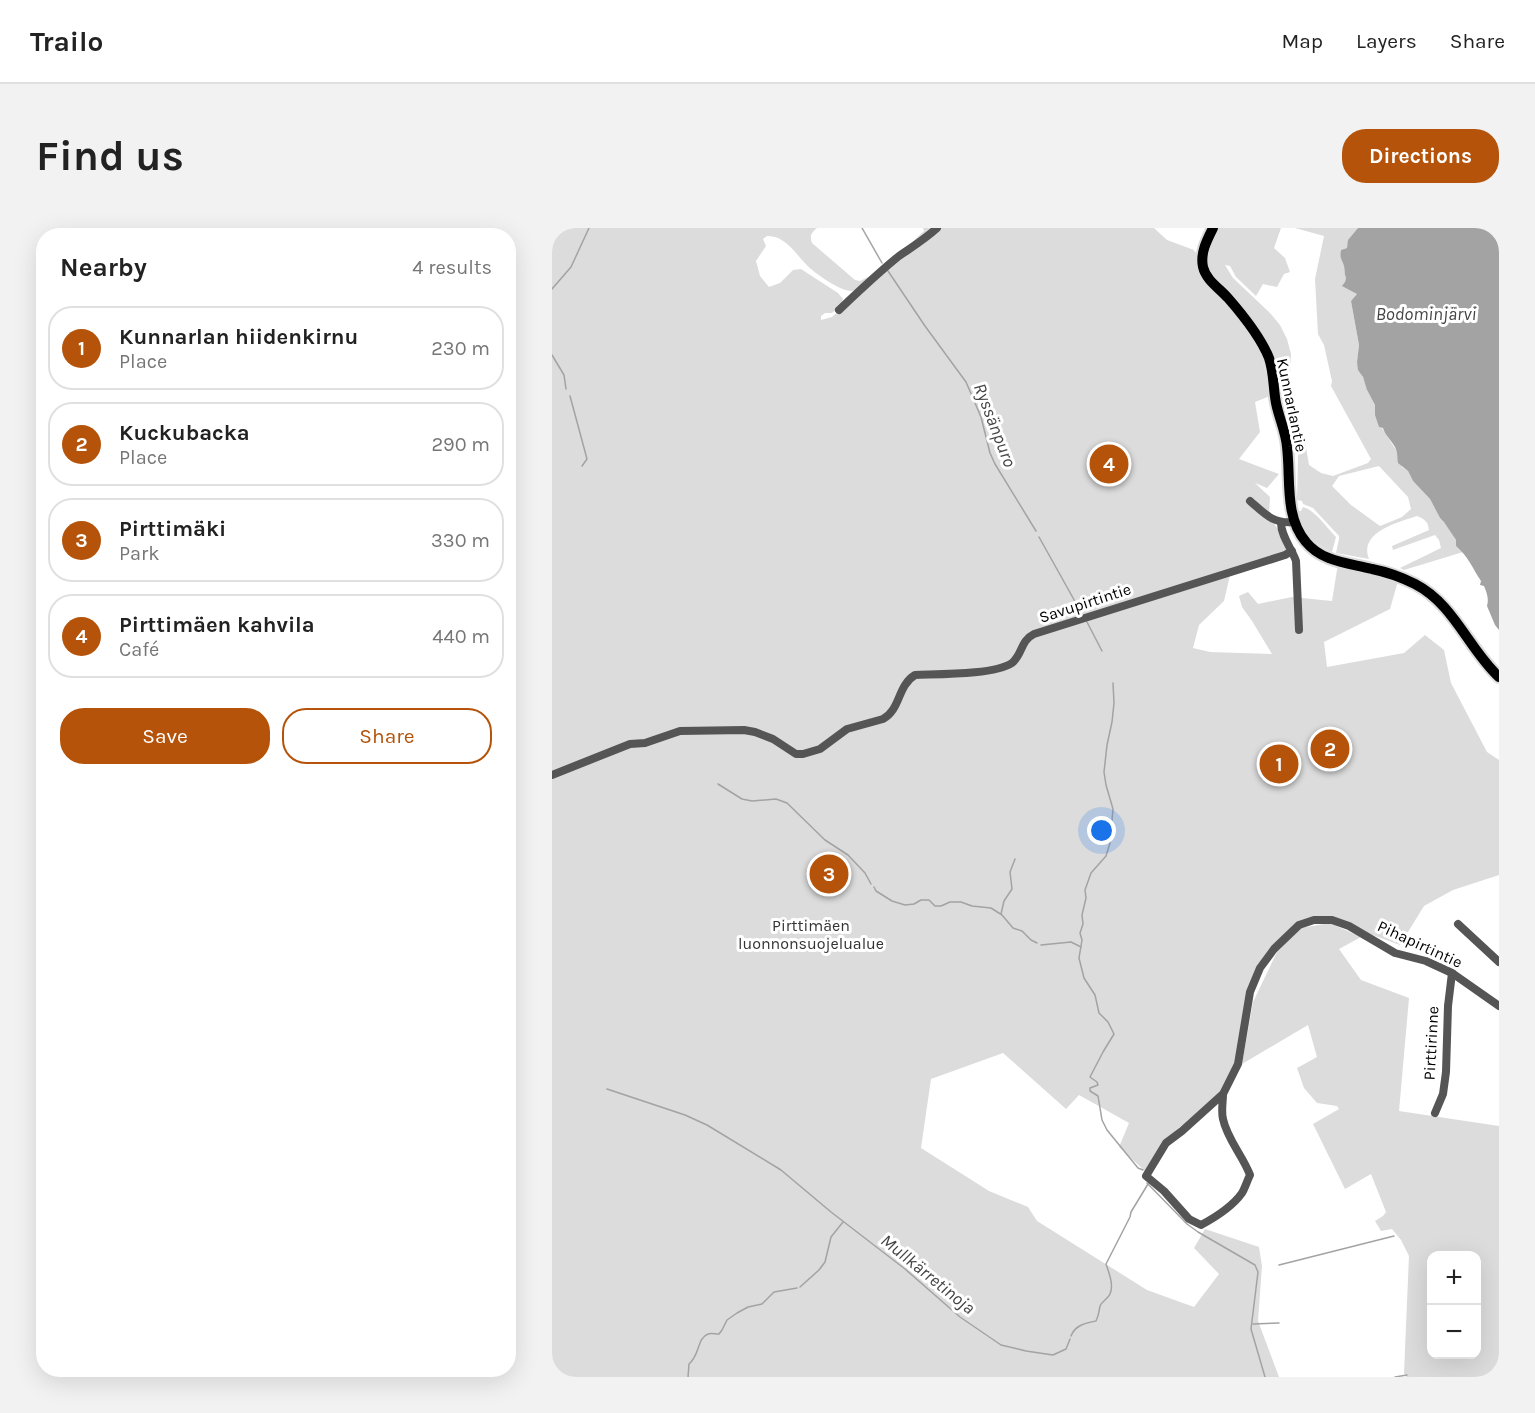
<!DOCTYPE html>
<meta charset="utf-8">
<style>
:root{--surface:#fff;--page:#f2f2f2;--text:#222;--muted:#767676;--line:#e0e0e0;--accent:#b45309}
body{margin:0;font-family:Karla,sans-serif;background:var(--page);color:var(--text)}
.controls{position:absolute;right:18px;bottom:18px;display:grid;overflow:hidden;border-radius:12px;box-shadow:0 6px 24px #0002}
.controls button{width:54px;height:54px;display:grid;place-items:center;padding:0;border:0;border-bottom:2px solid var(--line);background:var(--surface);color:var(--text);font:30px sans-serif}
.you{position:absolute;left:550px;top:603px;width:21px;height:21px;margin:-15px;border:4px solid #fff;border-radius:50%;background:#1a73e8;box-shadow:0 0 0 9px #1a73e833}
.badge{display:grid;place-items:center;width:39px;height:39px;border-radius:50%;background:var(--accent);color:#fff;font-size:20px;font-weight:700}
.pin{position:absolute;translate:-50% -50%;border:3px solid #fff;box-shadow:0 2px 6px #0006}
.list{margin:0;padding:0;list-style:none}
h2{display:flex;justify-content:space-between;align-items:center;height:78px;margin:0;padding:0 24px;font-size:26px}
h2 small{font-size:20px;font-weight:400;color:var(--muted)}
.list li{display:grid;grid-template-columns:39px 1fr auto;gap:18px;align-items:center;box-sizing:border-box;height:84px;margin:0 12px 12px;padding:0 12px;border:2px solid var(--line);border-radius:24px}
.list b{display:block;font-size:22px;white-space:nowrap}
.list p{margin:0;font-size:20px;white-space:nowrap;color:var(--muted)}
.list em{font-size:20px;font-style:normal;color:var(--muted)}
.actions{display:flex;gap:12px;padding:18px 24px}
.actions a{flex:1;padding:14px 0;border:2px solid var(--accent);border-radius:24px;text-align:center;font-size:21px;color:var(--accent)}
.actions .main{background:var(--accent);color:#fff}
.map{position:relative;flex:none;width:947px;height:1149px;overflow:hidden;border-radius:24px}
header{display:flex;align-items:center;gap:36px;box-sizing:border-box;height:84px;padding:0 30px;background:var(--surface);border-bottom:2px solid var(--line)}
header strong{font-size:28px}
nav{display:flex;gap:33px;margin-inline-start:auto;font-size:21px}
.intro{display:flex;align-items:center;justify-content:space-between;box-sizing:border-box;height:144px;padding:0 36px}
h1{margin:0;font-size:42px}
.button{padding:15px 27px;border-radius:24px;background:var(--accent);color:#fff;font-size:21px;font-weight:700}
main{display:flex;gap:36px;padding:0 36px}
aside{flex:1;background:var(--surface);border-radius:24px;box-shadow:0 6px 24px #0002}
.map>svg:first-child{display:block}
.green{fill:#dcdcdc;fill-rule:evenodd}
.water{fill:#a3a3a3}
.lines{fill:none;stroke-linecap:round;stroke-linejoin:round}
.stream{stroke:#a3a3a3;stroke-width:1.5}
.major-casing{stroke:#dbdbdb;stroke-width:14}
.minor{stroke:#555;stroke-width:8}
.major{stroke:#000;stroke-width:10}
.labels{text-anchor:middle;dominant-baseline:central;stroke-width:6;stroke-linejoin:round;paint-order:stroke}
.street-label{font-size:16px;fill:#000;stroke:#fff}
.park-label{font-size:16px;fill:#333;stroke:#fff}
.water-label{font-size:18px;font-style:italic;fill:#444;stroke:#fff}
</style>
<header>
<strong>Trailo</strong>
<nav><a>Map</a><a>Layers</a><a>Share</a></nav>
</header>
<div class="intro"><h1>Find us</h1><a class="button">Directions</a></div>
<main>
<aside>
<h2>Nearby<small>4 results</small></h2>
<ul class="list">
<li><span class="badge">1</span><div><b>Kunnarlan hiidenkirnu</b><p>Place</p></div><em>230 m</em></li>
<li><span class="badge">2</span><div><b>Kuckubacka</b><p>Place</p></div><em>290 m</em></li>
<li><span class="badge">3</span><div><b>Pirttimäki</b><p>Park</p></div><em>330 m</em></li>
<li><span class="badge">4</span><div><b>Pirttimäen kahvila</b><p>Café</p></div><em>440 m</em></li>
</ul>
<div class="actions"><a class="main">Save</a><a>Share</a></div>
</aside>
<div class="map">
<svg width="947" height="1149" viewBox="0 0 947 1149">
<rect width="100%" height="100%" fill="#fff"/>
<g class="green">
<path d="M0,0H265C260,4 257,8 260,15L303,52L308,53L318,48C313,52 307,61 300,63C290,64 267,48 259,41C248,32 241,18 228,11C225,9 219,8 215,8L211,11L214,18L204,33L208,48L217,59L228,55L241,42L249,41L286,65L291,71L289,77L280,85H273L269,88V92L280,89L372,3L371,0H602L615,12L642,22L643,24L645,25L651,46L685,88L709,123L718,168L703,174L708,204L687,231L727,246L715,260L703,255L718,269L717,288L742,325L678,347L672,373L647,397L641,420L658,424L720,426L700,393L690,379L687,368L696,364L706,376L740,369L780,373L786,336L846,353L838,381L772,414L775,439L852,425L873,407L892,422L899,455L935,524L947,532V647L901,662L872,678L848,717L815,705L781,690L748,695L706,736L683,834L667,865L613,912L594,944L567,919L577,895L527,867L514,881L451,825L379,851L369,920L437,963L476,979L485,993L595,1062L642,1079L667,1046L642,1020L653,1001L707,1019L710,1038L706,1093L727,1149H0Z"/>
<path d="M664,0H729L722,20L733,30L738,44L732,46L725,59L711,56L704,68L684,49L678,38L673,37L681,50L718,85L728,97L735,111L739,126L737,164L748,204V213L744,226L739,227L720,134L661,52C649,30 655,21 664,0Z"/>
<path d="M743,0H806C801,7 797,11 795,20L789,22L788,27L792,37L793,47L794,50L793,55L791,56L805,66L799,73L807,117L805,134L815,160V162L823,177L827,199L830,200L844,222L850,239L856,243L861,253L878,271L888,290L892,293L904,312V318L911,324L852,342L848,340L889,320L887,312L883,307L841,322L840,318L877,302C876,294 873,291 865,288C847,294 806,304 817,331L784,325L787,311V308L761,280L751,276L750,273L745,272L746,228L752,207L757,237L769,245L781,248L816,235L819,231L779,158L780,153L772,117L766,106L763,51L772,8ZM827,238L856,269L859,281L850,289L828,298L799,277L780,258L787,248Z"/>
<path d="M751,279C763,282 775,300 784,309L780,324C762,316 749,303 746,283H749Z"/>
<path d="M778,695L809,709L787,721L809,752L857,770L847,883L947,898V1149H854L852,1145L857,1028L849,1012L840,1001L829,1003L823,993L831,988L834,984L819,946L793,961L761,896L787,881L785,878L765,875L752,860L745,840L765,829L756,797L690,836L701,774L725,724L749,700ZM880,1028H924V1126H880Z"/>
</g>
<path class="water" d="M806,0H947V402L943,397L935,378C937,371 935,365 932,358L928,357L929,353C921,341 916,328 904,318V312L892,294L888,290L878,271L861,253L856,243L846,235C845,229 846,225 843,219C839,212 833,207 831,200L827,199L823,187V177L815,162L811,149L806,142L805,134L807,117L799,73L805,66L790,58L793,54L794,50C792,46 793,42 792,38C790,31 787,30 789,22L795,20L796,12Z"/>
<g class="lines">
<g class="stream">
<polyline points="310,0 330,35"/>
<polyline points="336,43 373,98 414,154 429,189 438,225 443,236 484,303"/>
<polyline points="0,61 19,39 37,0"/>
<polyline points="0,127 12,147 14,161"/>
<polyline points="18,168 35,231 30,238"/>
<polyline points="487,309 530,386"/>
<polyline points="535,394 550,423"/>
<polyline points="561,455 562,475 560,494 555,517 552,544 554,557 561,581 558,615 554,628 539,645 533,662 534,670 530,687 531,696 528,705 530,712 527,730 532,750 543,767 547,785 556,794 562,806 551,824 538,849 545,854 546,857 538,860 538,863 546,868 550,892 555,902 586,940 591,942"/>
<polyline points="166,556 190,571 200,573 224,571 235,575 273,612 296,627 313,645 319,656"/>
<polyline points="322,659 324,663 340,673 353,677 362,676 369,672 377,672 383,678 389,678 398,674 409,674 420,678 439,680 450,687 461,700 470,703 479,712 485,715"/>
<polyline points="449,686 452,673 460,661 458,644 463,631"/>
<polyline points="489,717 519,714 529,719"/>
<polyline points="55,861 133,887 155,897 229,942 279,984 353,1041 408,1089 449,1117 474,1123 501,1127 514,1121 518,1111"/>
<polyline points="595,955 635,996 646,1004 703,1037 706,1044 699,1101 713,1149"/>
<polyline points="727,1037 842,1008"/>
<polyline points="248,1059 267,1042 273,1034 279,1009 291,994"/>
<polyline points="701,1096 727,1095"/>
<path d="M519,1108C523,1097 534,1095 544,1093C547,1087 547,1083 548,1078C550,1073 556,1071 558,1066C562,1057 557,1045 554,1036L578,989L579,984L596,956"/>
<path d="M136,1149L137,1136C148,1127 145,1110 156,1106C159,1105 163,1106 167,1106L170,1102L175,1092L185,1085L196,1079L210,1076L222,1064L245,1060"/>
<polyline points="843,1149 855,1147"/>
</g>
<defs>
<path id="major" d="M661,0C655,12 648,25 651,39C654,52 667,60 676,70C690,86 709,110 717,130C722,144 721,160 724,175C727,190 734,204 735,219C739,251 732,288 754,314C770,334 797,335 820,341C835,344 849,349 863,356C902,376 916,420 947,449"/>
</defs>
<use href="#major" class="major-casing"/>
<g class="minor">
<path d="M287,82C306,64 326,45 347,28C360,19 373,11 385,0"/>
<path d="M698,273C713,286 721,296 742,294"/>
<path d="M729,295C729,308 740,321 744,333L747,402"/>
<path d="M0,547L78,516L93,515L128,503L192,502L203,504L221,511L244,526H251L268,521L295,501L331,491C349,481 345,458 363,447C386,446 442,447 460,435C471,426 468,413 482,406L733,327L740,323"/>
<polyline points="906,696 947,734"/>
<path d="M671,866C671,874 669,883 671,891C675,911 691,928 698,947C695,953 693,960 690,965C680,979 664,989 649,997L637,991L612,963L594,948L614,915L630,903L671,866L686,836L698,764L708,740L722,721L747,697L762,692H780L797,698L843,725L874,733L900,745L947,778"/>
<polyline points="883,885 891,866 894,844 896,778 900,745"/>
</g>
<use href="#major" class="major"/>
</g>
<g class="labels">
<g class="street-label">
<text transform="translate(740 177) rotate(78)">Kunnarlantie</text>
<text transform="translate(533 375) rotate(-18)">Savupirtintie</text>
<text transform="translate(868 716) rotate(25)">Pihapirtintie</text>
<text transform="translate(879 815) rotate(-87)">Pirttirinne</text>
</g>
<g class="park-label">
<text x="259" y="697">Pirttimäen<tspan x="259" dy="18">luonnonsuojelualue</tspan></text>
</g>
<g class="water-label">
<text x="874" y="86">Bodominjärvi</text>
<text transform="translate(443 197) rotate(69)">Ryssänpuro</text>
<text transform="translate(376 1046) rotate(39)">Mullkärretinoja</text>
</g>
</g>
</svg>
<div class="controls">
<button>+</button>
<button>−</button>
</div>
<div class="you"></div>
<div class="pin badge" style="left:727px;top:536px">1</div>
<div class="pin badge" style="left:778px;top:521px">2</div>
<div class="pin badge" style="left:277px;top:646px">3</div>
<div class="pin badge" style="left:557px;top:236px">4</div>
</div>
</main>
